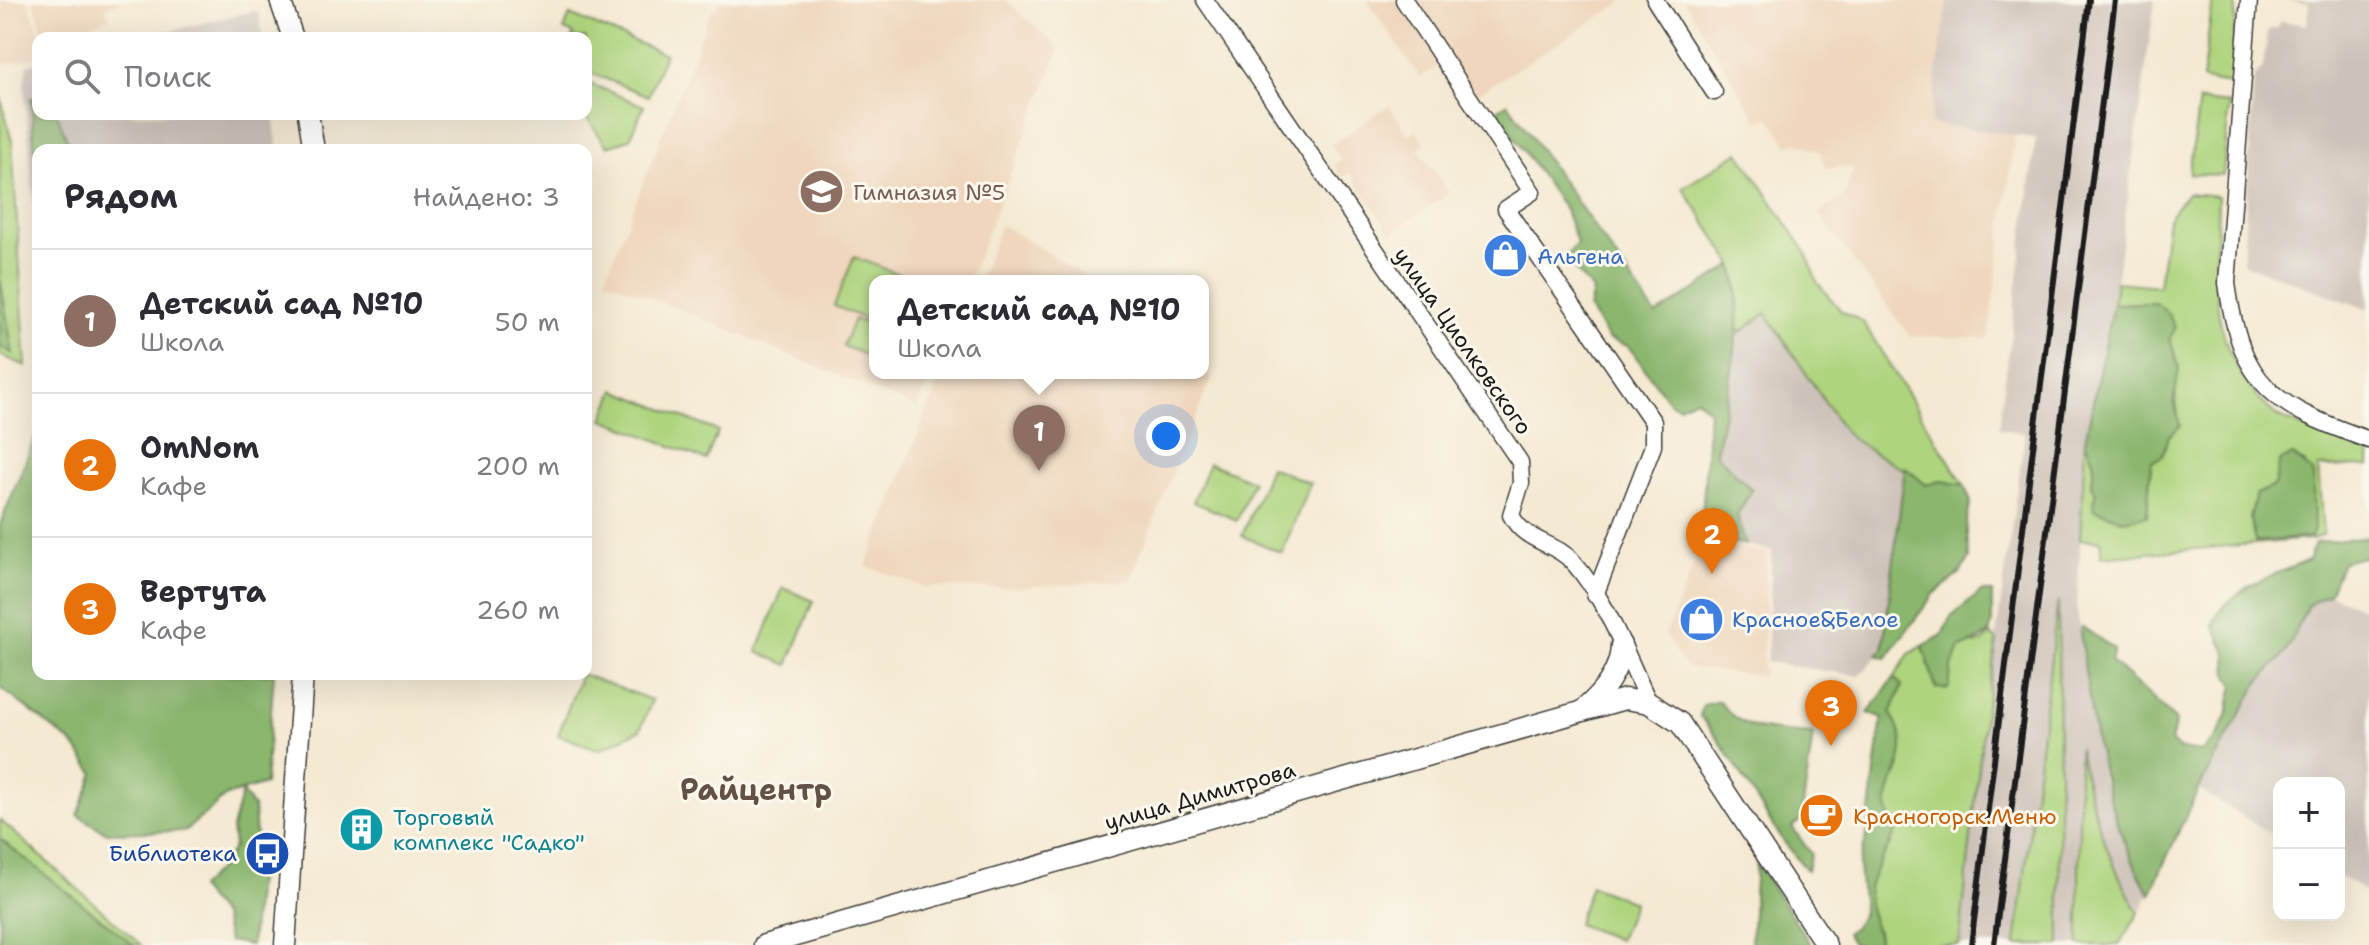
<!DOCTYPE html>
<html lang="ru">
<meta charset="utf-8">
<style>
:root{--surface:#fff;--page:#f2f2f3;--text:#2b2b33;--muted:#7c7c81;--line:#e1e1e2;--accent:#2563eb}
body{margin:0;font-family:"Shantell Sans",sans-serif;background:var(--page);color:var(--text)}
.controls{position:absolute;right:24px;bottom:24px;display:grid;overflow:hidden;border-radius:16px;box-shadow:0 8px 32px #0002}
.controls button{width:72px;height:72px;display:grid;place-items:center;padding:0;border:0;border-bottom:2px solid var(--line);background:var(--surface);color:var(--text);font:40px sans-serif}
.you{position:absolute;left:1166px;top:436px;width:28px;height:28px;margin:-20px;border:6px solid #fff;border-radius:50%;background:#1a73e8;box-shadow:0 0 0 12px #1a73e833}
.badge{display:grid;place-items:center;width:52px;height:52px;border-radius:50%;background:var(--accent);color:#fff;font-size:26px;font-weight:700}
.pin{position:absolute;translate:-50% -66px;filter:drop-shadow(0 2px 4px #0008)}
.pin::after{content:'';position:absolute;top:42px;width:28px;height:24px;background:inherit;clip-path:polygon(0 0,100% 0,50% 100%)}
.popup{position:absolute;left:869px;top:275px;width:340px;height:104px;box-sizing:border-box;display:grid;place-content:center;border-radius:16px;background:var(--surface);filter:drop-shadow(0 2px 6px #0005);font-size:26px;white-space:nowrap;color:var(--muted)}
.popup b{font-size:30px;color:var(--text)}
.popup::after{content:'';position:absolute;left:50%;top:100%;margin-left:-16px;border:16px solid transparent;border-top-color:var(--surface)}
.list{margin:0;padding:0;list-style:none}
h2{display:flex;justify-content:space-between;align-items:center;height:104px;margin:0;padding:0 32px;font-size:34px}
h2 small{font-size:26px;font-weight:400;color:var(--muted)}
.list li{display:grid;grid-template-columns:52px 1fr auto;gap:24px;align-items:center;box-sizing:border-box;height:144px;padding:0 32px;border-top:2px solid var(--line)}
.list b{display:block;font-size:30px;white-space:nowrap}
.list p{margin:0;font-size:26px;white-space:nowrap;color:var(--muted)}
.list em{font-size:26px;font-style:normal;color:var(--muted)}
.icon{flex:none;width:44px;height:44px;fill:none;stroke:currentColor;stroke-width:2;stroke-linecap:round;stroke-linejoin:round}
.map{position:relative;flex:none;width:2369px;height:945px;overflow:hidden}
.search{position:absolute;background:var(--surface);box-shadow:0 8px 32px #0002;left:32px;top:32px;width:560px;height:88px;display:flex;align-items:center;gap:20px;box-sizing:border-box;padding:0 28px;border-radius:16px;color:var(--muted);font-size:30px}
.panel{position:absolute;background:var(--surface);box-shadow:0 8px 32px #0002;left:32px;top:144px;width:560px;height:536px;border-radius:16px}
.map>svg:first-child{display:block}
.built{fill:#efd6bc}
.industrial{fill:#cdc2b9}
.green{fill:#aed47e;stroke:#65784d;stroke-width:2;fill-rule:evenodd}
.forest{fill:#8ab66d;stroke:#536944;stroke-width:2}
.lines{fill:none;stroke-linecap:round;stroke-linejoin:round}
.minor-casing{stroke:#3c3b37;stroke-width:19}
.tertiary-casing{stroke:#3c3b37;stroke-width:23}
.minor{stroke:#fff;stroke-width:16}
.tertiary{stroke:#fff;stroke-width:20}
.rail{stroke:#1c1c1c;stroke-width:6}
.labels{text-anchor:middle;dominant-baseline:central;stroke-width:6;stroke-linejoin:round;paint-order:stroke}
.education-label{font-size:22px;fill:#785e54;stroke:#fbf7ec;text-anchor:start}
.shop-label{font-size:22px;fill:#366cbe;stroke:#fbf7ec;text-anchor:start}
.street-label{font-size:22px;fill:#1c1c1c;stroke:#fbf7ec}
.food-label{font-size:22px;fill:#c56008;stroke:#fbf7ec;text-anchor:start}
.culture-label{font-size:22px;fill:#0d838f;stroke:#fbf7ec;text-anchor:start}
.transit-label{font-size:22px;fill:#164399;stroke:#fbf7ec;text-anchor:end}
.district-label{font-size:30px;font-weight:bold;fill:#645145;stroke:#fbf7ec}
</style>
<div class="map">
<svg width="2369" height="945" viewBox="0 0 2369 945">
<rect width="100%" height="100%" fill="#fbf7ec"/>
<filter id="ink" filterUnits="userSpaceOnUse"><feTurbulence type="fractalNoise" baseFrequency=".0125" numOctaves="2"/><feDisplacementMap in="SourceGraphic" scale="16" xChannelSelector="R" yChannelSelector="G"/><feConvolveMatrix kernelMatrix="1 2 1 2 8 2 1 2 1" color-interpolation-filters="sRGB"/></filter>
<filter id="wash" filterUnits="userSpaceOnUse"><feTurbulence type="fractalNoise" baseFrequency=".006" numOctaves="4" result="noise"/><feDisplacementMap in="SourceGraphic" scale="32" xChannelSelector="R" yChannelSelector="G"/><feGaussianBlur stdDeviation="1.8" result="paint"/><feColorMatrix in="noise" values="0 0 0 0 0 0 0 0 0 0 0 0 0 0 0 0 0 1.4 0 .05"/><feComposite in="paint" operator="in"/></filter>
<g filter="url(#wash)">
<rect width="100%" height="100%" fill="#f4e9d2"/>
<g class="built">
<polygon points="0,0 28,0 41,38 38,56 0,66"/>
<polygon points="33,0 125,0 106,7 110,18 76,30 73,24 43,32"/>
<polygon points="723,0 1006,0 1060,49 968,281 875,281 875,373 931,373 917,408 605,279 710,14"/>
<polygon points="1367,0 1626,0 1463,103 1438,66 1420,78"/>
<polygon points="1684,0 1947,0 1930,124 2015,135 1988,338 1910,336 1818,213 1845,195 1854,167 1825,168 1821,152 1797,142 1788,145 1769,116 1758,122"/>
<polygon points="1389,105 1409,135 1416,131 1425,143 1418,148 1449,193 1391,233 1350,173 1342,177 1334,165 1341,160 1331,145"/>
<polygon points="1001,225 1035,245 1093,281 979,281"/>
<polygon points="1203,369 1212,377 1130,580 1007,588 925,587 866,566 942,373 1203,373"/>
<polygon points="1705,540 1767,553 1763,676 1685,667 1665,635"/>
</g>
<g class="industrial">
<polygon points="1947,0 2155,0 2116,282 2085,441 2077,610 2101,776 2135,869 2150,894 2139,913 2114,872 2085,785 2080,753 2079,945 2060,945 2058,610 2016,945 1959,945 1985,713 2025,434 1999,428 2036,138 1930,124"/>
<polygon points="2279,0 2369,0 2369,310 2243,263 2254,77 2263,68 2268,30 2278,28 2279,21 2307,25 2309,3"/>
<polygon points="254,11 259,13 263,38 140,38"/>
<polygon points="38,62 38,114 273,114 278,150 38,150 38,274 24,81 28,65"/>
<polygon points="1766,313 1845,432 1860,446 1905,467 1883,650 1859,676 1767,662 1772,551 1746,545 1716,454 1739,334"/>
<polygon points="2329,594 2369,611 2369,894 2339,875 2339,783 2279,783 2279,839 2198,789 2256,686 2286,652 2308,605"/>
</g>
<g class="green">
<polygon points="2213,0 2236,0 2233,84 2202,80"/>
<polygon points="570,15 665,54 648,96 586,71 586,38 572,38 574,34 564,30"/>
<polygon points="586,82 644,106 630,139 607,146 584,114"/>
<polygon points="0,94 12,142 26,366 0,355"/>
<polygon points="2199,101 2229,104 2223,175 2189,174"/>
<path d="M1739,152L1807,254L1817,282L1841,311L1863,322L1964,485L1941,481L1927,485C1901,464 1870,455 1845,432L1766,313L1739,334L1738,291L1733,265L1683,188Z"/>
<path d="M2187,193L2218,196C2217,263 2205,327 2248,384C2258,398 2267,410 2282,418C2309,431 2341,439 2369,448V466L2318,467L2323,535L2312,539L2101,557V541L2080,540L2085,441L2094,463L2092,485L2147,515L2151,462L2162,456L2168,437L2179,426L2170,339L2156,303L2113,304L2116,282L2159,286L2168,219ZM2293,456L2305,463L2314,529L2311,537L2255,541L2250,518L2256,495L2275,486L2280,462Z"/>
<polygon points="854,257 916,281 875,281 875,323 834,306"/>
<polygon points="854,319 875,327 875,359 843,346"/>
<polygon points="615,390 718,431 706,460 603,419"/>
<polygon points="1209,463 1253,481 1237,520 1193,502"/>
<polygon points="1270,467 1310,483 1282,553 1242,536"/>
<polygon points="783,588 814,601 788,665 757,652"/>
<polygon points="2058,601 2060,945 2016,945"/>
<path d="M1990,634L1997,641L1985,713L1959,945H1878C1879,932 1875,926 1870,914C1861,888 1878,863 1892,843L1886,800L1889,784L1899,772L1902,742L1891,713L1902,686L1894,678L1909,654L1923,646L1936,688L1960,648L1984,641Z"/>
<polygon points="581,674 652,700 640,730 599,750 558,735"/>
<path d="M2079,747C2089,806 2108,861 2139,913L2119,945H2079Z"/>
<polygon points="0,820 141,945 0,945"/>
<polygon points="1591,886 1634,902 1619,940 1577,924"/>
</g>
<g class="forest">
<polygon points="31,98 38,98 38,114 57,114 71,150 38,150 38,200"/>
<path d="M1508,103L1656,315L1733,265C1746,329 1727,390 1716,454L1752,490L1737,515L1746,545L1701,536L1709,410L1696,398L1679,406L1670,403L1628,346L1608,339L1589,308L1593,291L1565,258L1577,243L1565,210L1496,111Z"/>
<polygon points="0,277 13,354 0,346"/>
<polygon points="2156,303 2169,314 2175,328 2170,339 2179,368 2174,401 2180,426 2168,437 2162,456 2151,462 2147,516 2123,520 2093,509 2096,493 2092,485 2094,463 2085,441 2113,304"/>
<polygon points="38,430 38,674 274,674 265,784 226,796 185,831 107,833 78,815 94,773 72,743 0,687 0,525"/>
<polygon points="2293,456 2313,472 2314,529 2311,537 2255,542 2250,518 2256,494 2274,486 2280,461"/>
<polygon points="1905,467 1926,485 1941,481 1964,485 1971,502 1966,521 1969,558 1960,573 1934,594 1886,658 1877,655 1883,649"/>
<path d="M2369,537V556L2342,562L2329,594L2308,605L2286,652L2256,686L2198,789L2150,894C2102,814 2092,722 2080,631L2082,627L2114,649L2111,661L2176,720L2171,741L2179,749L2201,752L2217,737L2227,716L2234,685L2228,675L2227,654L2213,624C2229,587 2274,576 2308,560L2315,543Z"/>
<path d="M1981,592H1992C1990,632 2001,632 1960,648L1951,669L1949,689L1936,688L1923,646L1942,635L1950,618Z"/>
<path d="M1894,678L1902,686L1891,713C1895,722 1902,734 1902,743C1904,776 1872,798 1897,828C1889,853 1870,869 1868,897C1867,914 1879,927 1878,945H1854L1846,933L1855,927L1863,912L1859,865L1867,835L1882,717L1868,713Z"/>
<path d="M1719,701C1742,735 1776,730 1813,734L1801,820L1792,827L1811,854L1807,870C1765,824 1741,764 1700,716L1703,705Z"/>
<polygon points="242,792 254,808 258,868 251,945 228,941 223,917 199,888 225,863 234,846 232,828"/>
<polygon points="0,839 134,945 0,945"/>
<polygon points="1756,863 1811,945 1751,945"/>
</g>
</g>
<g filter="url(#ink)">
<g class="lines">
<defs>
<g id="minor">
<path d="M1205,0L1520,462L1521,483L1511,515C1525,543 1554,541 1573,562C1607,600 1627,657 1649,703"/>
<polyline points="1404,0 1532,192 1506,209 1653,422 1653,446 1595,595"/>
<polyline points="1655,0 1714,92"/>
<path d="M2249,0L2227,283C2241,388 2274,406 2369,440"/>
</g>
<g id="tertiary">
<polyline points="280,0 293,38"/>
<polyline points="308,114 314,150"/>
<path d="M1584,709C1603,693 1621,670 1621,645"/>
<polyline points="285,945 303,674"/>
<polyline points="764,945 1625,699 1649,703 1680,723 1826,945"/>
</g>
</defs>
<use href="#minor" class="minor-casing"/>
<use href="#tertiary" class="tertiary-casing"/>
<use href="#minor" class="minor"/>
<use href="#tertiary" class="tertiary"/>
<g class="rail">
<polyline points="1971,945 2089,0"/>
<polyline points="1994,945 2115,0"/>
</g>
</g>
</g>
<defs>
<symbol id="school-disc" viewBox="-11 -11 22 22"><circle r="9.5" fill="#8d6e63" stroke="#fbf7ec"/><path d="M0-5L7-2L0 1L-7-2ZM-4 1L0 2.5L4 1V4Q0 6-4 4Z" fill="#fff"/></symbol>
<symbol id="shop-disc" viewBox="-11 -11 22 22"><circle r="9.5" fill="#3f7fe0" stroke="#fbf7ec"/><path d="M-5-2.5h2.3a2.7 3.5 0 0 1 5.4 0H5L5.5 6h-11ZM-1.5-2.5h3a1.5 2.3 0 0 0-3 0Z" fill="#fff"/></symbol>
<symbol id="cafe-disc" viewBox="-11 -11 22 22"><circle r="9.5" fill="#e8710a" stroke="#fbf7ec"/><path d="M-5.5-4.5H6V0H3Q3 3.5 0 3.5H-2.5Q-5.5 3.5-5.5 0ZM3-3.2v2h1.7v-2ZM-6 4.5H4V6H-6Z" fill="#fff"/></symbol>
<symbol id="building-disc" viewBox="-11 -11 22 22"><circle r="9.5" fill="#0f9aa8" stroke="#fbf7ec"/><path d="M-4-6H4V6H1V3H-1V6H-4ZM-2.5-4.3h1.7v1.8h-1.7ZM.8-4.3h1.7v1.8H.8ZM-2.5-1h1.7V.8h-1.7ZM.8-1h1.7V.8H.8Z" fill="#fff"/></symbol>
<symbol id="bus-disc" viewBox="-11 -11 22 22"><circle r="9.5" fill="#1a4fb4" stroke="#fbf7ec"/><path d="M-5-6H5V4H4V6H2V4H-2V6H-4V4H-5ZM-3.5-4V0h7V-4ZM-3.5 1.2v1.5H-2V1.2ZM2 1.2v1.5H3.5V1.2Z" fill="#fff"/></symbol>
</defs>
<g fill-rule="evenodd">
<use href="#school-disc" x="796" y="166" width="51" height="51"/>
<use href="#shop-disc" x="1480" y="230" width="51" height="51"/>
<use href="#shop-disc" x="1676" y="594" width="51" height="51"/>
<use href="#cafe-disc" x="1796" y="790" width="51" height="51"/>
<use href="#building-disc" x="336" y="804" width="51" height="51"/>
<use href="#bus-disc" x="242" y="828" width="51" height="51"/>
</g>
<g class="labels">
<g class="education-label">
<text x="853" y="192">Гимназия №5</text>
</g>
<g class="shop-label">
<text x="1537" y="256">Альгена</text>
<text x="1732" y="619">Красное&amp;Белое</text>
</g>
<g class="street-label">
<text transform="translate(1463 341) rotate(55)">улица Циолковского</text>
<text transform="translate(1200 796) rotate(-16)">улица Димитрова</text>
</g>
<g class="food-label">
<text x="1853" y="816">Красногорск.Меню</text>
</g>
<g class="culture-label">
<text x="393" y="817">Торговый<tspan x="393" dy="25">комплекс "Садко"</tspan></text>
</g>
<g class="transit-label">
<text x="237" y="853">Библиотека</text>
</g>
<g class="district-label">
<text x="756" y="789">Райцентр</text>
</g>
</g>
</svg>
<div class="controls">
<button>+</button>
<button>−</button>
</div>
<div class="you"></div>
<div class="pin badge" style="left:1039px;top:471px;background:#8d6e63">1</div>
<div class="popup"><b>Детский сад №10</b>Школа</div>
<div class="pin badge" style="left:1712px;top:574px;background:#e8710a">2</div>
<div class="pin badge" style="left:1831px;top:746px;background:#e8710a">3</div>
<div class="search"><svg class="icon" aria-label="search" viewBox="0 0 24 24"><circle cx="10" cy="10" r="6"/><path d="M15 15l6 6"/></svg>Поиск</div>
<section class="panel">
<h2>Рядом<small>Найдено: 3</small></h2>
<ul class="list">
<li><span class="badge" style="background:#8d6e63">1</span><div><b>Детский сад №10</b><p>Школа</p></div><em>50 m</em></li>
<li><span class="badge" style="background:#e8710a">2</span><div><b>OmNom</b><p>Кафе</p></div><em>200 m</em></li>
<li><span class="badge" style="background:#e8710a">3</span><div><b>Вертута</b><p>Кафе</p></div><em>260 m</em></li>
</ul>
</section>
</div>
